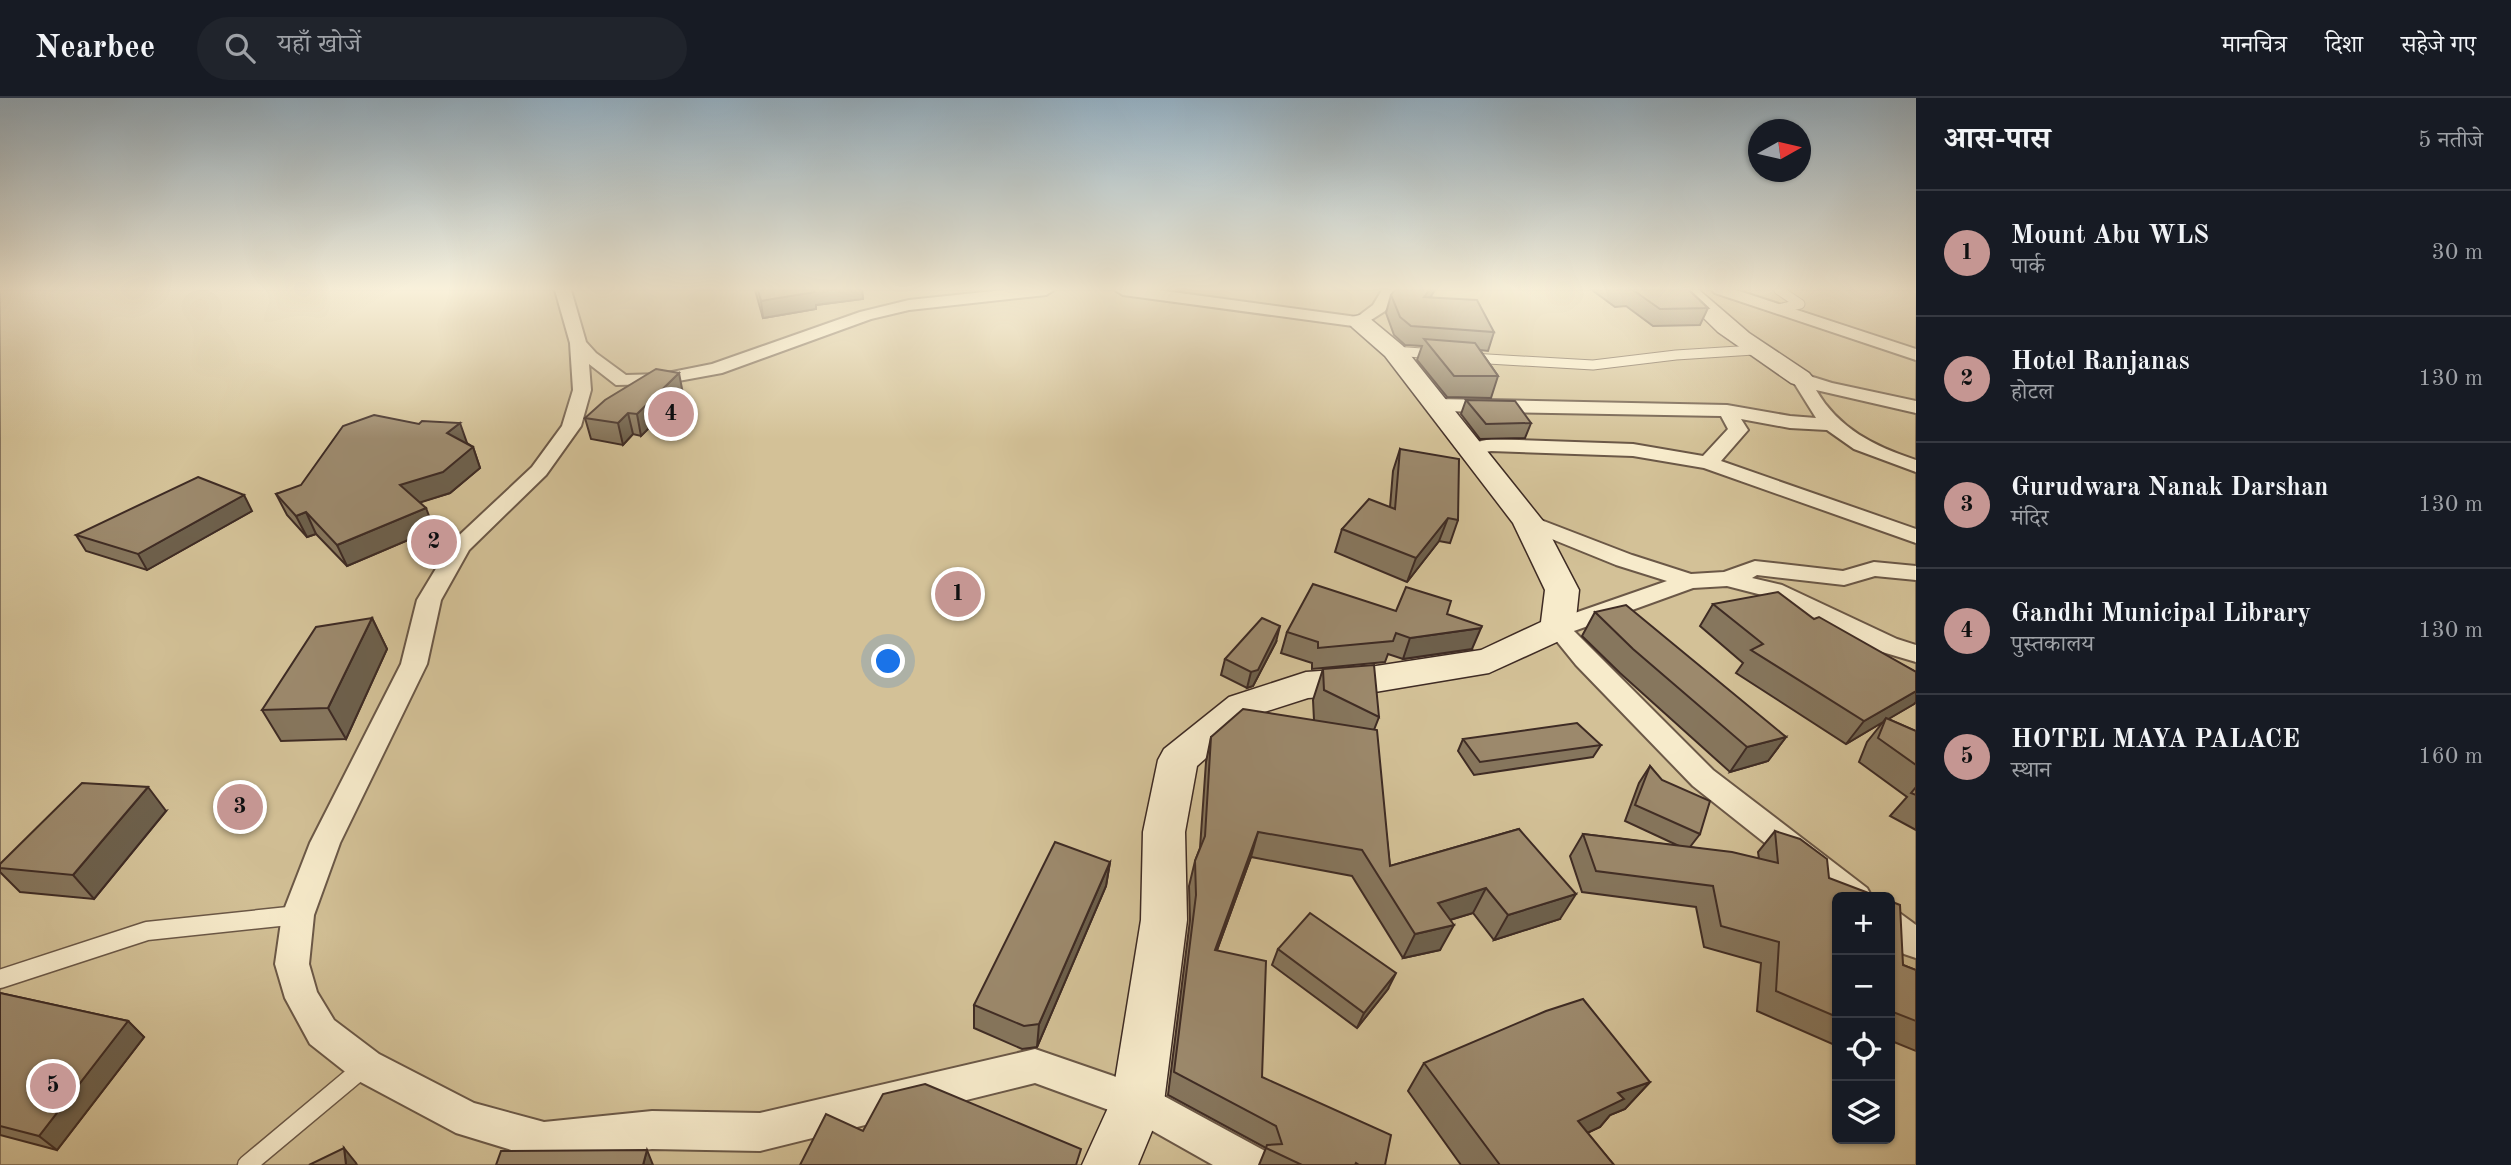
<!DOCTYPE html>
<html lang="hi">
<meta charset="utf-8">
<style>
:root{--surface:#171b24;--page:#20242c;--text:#f1f3f6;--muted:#9ea1a6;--line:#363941;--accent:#c59692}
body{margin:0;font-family:"Old Standard TT","Noto Serif Devanagari",serif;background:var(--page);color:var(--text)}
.controls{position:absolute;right:21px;bottom:21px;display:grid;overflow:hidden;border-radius:10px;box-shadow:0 2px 5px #0004}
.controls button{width:63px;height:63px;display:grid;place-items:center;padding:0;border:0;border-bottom:2px solid var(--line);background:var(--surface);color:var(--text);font:35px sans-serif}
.compass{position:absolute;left:1748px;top:21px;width:63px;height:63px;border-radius:50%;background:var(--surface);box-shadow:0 2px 5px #0004;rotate:82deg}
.you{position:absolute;left:889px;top:564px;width:24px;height:24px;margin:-18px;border:5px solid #fff;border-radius:50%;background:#1a73e8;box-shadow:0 0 0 10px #1a73e833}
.badge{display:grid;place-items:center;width:46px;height:46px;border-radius:50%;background:var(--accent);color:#111;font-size:23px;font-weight:700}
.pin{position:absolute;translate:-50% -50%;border:4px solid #fff;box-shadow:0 2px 7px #0006}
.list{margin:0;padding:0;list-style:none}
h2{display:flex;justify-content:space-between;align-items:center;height:91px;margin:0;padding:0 28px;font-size:30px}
h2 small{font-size:23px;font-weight:400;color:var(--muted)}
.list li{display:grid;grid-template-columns:46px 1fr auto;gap:21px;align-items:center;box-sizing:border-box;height:126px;padding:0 28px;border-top:2px solid var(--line)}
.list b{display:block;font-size:26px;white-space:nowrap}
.list p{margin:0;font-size:23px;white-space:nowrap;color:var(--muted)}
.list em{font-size:23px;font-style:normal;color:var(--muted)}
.icon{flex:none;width:38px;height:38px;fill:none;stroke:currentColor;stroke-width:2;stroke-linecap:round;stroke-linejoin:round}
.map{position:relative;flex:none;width:1916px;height:1067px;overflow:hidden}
header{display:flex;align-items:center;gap:42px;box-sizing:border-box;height:98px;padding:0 35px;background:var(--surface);border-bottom:2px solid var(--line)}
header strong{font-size:33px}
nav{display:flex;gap:38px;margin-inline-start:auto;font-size:24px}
.search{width:490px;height:63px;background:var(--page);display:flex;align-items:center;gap:18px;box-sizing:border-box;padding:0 24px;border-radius:38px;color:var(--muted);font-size:26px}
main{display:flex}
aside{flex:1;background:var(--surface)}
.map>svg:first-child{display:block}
.green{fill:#d3c197;stroke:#88765e;stroke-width:2;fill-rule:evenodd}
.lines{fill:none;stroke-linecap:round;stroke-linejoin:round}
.lane-far1-casing{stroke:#6b5847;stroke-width:11}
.lane-casing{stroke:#6b5847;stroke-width:21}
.street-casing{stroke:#6b5847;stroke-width:4}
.secondary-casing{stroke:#3e2b24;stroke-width:3}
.lane-far1{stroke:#f7ebcb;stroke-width:9}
.lane{stroke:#f7ebcb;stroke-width:18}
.street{fill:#f7ebcb;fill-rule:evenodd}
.secondary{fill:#f7ebcb;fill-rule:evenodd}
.wall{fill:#86765d;stroke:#3e2b24;stroke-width:2}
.shaded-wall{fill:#6d604c;stroke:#3e2b24;stroke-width:2}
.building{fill:#9c896c;stroke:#3e2b24;stroke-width:2}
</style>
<header>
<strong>Nearbee</strong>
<div class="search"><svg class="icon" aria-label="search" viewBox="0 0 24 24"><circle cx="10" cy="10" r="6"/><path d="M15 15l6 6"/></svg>यहाँ खोजें</div>
<nav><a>मानचित्र</a><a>दिशा</a><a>सहेजे गए</a></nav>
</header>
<main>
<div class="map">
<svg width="1916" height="1067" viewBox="0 0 1916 1067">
<rect width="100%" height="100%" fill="#f2e0af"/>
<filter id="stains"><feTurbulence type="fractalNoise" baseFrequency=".00286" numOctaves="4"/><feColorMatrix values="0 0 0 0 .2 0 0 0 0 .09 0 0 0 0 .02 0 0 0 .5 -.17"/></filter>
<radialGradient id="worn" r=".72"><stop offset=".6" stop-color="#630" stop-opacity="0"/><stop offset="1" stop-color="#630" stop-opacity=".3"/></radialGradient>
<path class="green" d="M0,192H1916V1067H0ZM1837,799H1890V1041H1837Z"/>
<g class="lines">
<defs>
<g id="lane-far1">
<polyline points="1778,211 1800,206 1779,192"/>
<polyline points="1394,253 1435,256"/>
<polyline points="1471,260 1593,267 1676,257 1754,252"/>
</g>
<g id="lane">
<polyline points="0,881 147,833 298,817"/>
<polyline points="247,1067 363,970"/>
</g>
<g id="street">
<polygon points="555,192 571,192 586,244 596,255 626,277 662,276 712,266 860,214 909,202 1003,192 1054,192 1046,197 909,212 871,221 722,275 662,286 616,287 589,266 591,292 581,328 546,377 469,452 441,502 427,566 340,745 314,817 309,866 317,894 334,922 379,956 474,1005 544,1024 652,1013 760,1015 1035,951 1151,991 1265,1053 1270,1067 1213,1067 1128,1019 1035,985 760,1053 652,1051 544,1062 456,1035 353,980 310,946 285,900 275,866 282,817 310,745 401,566 417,502 452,444 532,369 562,328 573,292 570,245"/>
<polygon points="1115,192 1158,192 1357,219 1373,207 1382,192 1398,192 1385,213 1360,229 1123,197"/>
<polygon points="1712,192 1736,192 1916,251 1916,262 1715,195"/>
<path d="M1800,275L1832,285L1916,303V315L1816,292C1839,331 1874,348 1916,362V374L1854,351L1827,332L1790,330L1741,321L1748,332L1721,363L1916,431V445L1704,370L1633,358L1491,353L1470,357L1460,351L1463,347L1491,341L1633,346L1703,358L1728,331L1721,318L1436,313L1427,307L1436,301L1727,307L1790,318L1816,320L1791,280Z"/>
<polygon points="1528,417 1632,457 1691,476 1724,474 1755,463 1843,473 1874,464 1916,468 1916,482 1875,478 1844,487 1757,477 1752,480 1782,487 1897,541 1916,547 1916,564 1879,553 1766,498 1727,488 1693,490 1574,533 1713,672 1867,790 1872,799 1837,799 1837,802 1693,688 1576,567 1546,530 1549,524 1667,483 1616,467 1520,428 1517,423 1520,418"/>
<polygon points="1890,812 1901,816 1916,827 1916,860 1904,856 1890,845"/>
</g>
<g id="secondary">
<polygon points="1675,192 1699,192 1749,235 1809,275 1813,280 1809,285 1800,288 1791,285 1718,234"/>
<polygon points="1360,217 1368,219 1403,248 1543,423 1579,492 1575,530 1570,538 1489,575 1363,596 1308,600 1255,617 1197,668 1185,734 1187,822 1164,1004 1138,1067 1082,1067 1112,1001 1141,822 1143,734 1158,662 1164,651 1229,599 1306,574 1363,570 1481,552 1541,524 1545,492 1513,425 1385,258 1352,229 1348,224 1352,219"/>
</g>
</defs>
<use href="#lane-far1" class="lane-far1-casing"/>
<use href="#lane" class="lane-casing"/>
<use href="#street" class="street-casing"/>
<use href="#secondary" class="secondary-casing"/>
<use href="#lane-far1" class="lane-far1"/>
<use href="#lane" class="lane"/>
<use href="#street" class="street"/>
<use href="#secondary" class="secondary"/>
</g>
<g class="wall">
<polygon points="755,192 862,192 863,201 816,207 816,211 763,220"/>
<polygon points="1592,192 1689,192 1708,210 1700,227 1653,228 1626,208 1615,209"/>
<polygon points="1391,197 1431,199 1494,234 1488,253 1480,252 1498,278 1491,300 1447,299 1417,262 1422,248 1405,247 1394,237 1386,215"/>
<polygon points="683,296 641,338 633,336 623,347 591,341 585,320"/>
<polygon points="1466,302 1531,325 1525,340 1480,341 1461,316"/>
<polygon points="467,345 473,349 480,370 450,395 420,404 434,431 347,468 316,436 307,439 287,417 276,396"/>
<polygon points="1400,351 1458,422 1450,445 1439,443 1407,484 1335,454 1342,431 1390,409 1393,373"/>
<polygon points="252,413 147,472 86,453 76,437"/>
<polygon points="1713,506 1814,521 1916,574 1916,604 1914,606 1888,621 1916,633 1916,732 1890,718 1907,699 1859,664 1867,644 1883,624 1846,646 1736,575 1743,565 1700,528"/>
<polygon points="1595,514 1786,639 1768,663 1730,674 1620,575 1582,538"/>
<polygon points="1447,516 1472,551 1403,561 1388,556 1385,564 1312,571 1312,565 1281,555 1287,534"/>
<polygon points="372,520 387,551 346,641 281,643 262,612"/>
<polygon points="1276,544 1253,588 1247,590 1221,577 1225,561"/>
<polygon points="1323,571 1379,619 1374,632 1390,768 1519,731 1560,821 1494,842 1473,815 1450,822 1440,852 1403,860 1352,778 1251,759 1217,852 1262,979 1385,1067 1259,1067 1266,1050 1168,997 1190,822 1189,788 1195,763 1200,750 1206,664 1211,639 1314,622 1313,602"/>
<polygon points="1463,641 1601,647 1593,659 1474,677 1458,653"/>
<polygon points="1650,668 1700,736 1690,749 1759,761 1758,754 1775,733 1829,780 1837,799 1837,948 1757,913 1761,865 1704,849 1696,809 1582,794 1570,758 1583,736 1679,748 1625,723 1639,685"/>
<polygon points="166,713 94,801 20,794 0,774 0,766"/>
<polygon points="1110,764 1106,788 1037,949 1022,951 974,930 974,907"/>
<polygon points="1890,803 1903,867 1916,872 1916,953 1894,944 1890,947"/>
<polygon points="1278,851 1388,891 1357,930 1272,867"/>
<polygon points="0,895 128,923 144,939 57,1052 0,1037"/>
<polygon points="1424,965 1650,984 1625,1011 1610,1017 1600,1029 1587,1035 1614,1067 1461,1067 1408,993"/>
</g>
<g class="shaded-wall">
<polygon points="812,192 862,192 863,201 816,207 816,211 763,220 761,203"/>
<polygon points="1429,192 1435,192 1419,217 1424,199"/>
<polygon points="679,275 683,296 641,338 637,316"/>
<polygon points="628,315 633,336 623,347 618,325"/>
<polygon points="460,325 467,345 454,355 447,335"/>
<polygon points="473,349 480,370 450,395 409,408 400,387"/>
<polygon points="244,397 252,413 147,472 138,456"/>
<polygon points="426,410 434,431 347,468 337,447"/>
<polygon points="306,414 316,436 307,439 296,418"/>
<polygon points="1448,420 1439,443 1407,484 1416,460"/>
<polygon points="372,520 387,551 346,641 328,610"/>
<polygon points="1280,528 1276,544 1253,588 1247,590 1251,574"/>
<polygon points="1481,530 1472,551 1403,561 1410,540"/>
<polygon points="1916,593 1916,604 1914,606 1885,623 1886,620 1883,624 1846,646 1864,623"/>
<polygon points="1786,639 1768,663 1730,674 1747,649"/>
<polygon points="148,689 166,713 94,801 73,777"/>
<polygon points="1258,734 1251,759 1208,877 1215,852"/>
<polygon points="1110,764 1106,788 1037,949 1039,926"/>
<polygon points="1486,790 1473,815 1426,829 1438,805"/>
<polygon points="1576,796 1560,821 1494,842 1508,817"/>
<polygon points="1454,827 1440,852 1403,860 1415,836"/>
<polygon points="1396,875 1388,891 1357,930 1364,915"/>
<polygon points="128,923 144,939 57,1052 39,1038"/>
<polygon points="1650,984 1625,1011 1610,1017 1600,1029 1555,1050 1578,1023 1618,995"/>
<polygon points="344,1050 356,1065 357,1067 346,1067"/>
<polygon points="647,1052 653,1067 643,1067"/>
</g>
<g class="building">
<polygon points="758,192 813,192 815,194 761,203"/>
<polygon points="1395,192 1429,192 1424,199 1477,202 1494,234 1411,228 1400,219 1391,197"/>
<polygon points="1622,192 1689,192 1708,210 1660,211 1633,192"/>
<polygon points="1424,241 1475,245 1498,278 1454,278"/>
<polygon points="656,271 679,275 637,316 628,315 618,325 585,320 605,302"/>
<polygon points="1466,302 1515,303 1531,325 1486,326"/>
<polygon points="374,317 419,326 422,323 460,325 447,335 473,349 443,374 400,387 426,410 337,447 306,414 296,418 276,396 301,387 343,328"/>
<polygon points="1400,351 1459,361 1458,422 1448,420 1416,460 1342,431 1369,401 1395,411"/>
<polygon points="198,379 244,397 138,456 76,437"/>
<polygon points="1313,486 1396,513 1406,489 1451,503 1447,516 1482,528 1481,530 1410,540 1396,535 1393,543 1318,550 1318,544 1287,534"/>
<polygon points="1778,494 1814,521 1819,519 1916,574 1916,593 1864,623 1751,552 1763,546 1713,506"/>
<polygon points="1626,507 1786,639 1747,649 1633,551 1595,514"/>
<polygon points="372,520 328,610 262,612 316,529"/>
<polygon points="1262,520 1280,528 1258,572 1251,574 1225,561"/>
<polygon points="1374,567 1379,619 1324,592 1323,571"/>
<polygon points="1243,611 1377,632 1390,768 1519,731 1576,796 1508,817 1486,790 1438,805 1454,827 1415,836 1362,752 1258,734 1215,852 1266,863 1262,979 1391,1037 1385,1067 1359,1067 1356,1065 1355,1067 1302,1067 1266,1050 1267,1047 1282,1046 1276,1028 1174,974 1196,797 1195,763 1205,738 1211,639"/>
<polygon points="1886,620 1916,633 1916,667 1878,640"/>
<polygon points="1577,625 1601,647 1480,664 1463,641"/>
<polygon points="1650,668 1662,682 1710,703 1700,736 1635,707"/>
<polygon points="82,685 148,689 73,777 0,770 0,766"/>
<polygon points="1916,689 1916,697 1911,695"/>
<polygon points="1775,733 1800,741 1827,761 1829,780 1879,799 1837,799 1837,919 1776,893 1779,844 1721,828 1713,788 1596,773 1583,736 1732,754 1778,765"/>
<polygon points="1055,744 1110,764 1039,926 1024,928 974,907"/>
<polygon points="1890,803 1900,807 1903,867 1916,872 1916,923 1893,914 1894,943 1890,941"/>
<polygon points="1310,815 1396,875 1364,915 1278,851"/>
<polygon points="0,895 128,923 39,1038 0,1028"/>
<polygon points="1583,901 1650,984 1618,995 1624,1001 1578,1023 1614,1067 1500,1067 1424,965 1546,913"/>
<polygon points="925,986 1081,1051 1076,1067 800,1067 826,1016 863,1033 883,996"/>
<polygon points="344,1050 346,1067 309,1067"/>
<polygon points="647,1052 643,1067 496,1067 501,1053"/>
</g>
<linearGradient id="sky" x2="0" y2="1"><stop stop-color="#93adbe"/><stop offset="0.56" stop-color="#f9f1db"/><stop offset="1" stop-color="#f9f1db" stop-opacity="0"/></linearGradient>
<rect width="1916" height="341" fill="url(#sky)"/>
<rect width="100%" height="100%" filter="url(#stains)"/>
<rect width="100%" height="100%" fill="url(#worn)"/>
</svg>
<div class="controls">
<button>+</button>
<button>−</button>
<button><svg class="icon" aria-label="locate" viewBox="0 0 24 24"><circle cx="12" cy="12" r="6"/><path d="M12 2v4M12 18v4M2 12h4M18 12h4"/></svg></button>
<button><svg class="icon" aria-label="layers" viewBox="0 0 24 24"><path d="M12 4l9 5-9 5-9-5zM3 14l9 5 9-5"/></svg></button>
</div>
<svg class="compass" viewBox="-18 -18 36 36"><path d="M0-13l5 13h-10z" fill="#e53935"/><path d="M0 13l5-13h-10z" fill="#9ea1a6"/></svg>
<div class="you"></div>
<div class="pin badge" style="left:958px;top:496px">1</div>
<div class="pin badge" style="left:434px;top:444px">2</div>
<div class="pin badge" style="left:240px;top:709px">3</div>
<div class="pin badge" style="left:671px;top:316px">4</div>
<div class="pin badge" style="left:53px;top:988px">5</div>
</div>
<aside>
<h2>आस-पास<small>5 नतीजे</small></h2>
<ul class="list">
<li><span class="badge">1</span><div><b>Mount Abu WLS</b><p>पार्क</p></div><em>30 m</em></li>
<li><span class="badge">2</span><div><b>Hotel Ranjanas</b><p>होटल</p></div><em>130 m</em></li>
<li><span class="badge">3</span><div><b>Gurudwara Nanak Darshan</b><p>मंदिर</p></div><em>130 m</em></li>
<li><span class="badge">4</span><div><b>Gandhi Municipal Library</b><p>पुस्तकालय</p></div><em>130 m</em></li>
<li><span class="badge">5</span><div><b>HOTEL MAYA PALACE</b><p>स्थान</p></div><em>160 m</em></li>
</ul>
</aside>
</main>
